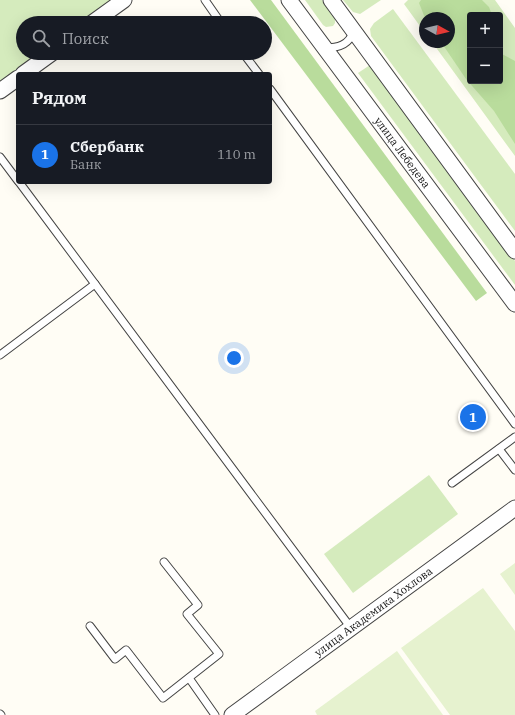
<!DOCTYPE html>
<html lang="ru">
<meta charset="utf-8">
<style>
:root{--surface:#171b24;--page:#20242c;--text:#f1f3f6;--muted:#9ea1a6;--line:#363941;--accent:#1a73e8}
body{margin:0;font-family:"IBM Plex Serif",serif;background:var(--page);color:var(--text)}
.controls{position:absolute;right:12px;top:12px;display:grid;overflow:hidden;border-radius:4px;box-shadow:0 4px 16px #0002}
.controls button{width:36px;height:36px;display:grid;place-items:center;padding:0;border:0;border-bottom:1px solid var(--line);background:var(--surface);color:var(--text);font:20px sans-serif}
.compass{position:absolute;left:419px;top:12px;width:36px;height:36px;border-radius:50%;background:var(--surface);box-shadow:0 4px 16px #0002;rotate:98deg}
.you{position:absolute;left:234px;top:358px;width:14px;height:14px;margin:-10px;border:3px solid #fff;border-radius:50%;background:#1a73e8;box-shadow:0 0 0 6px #1a73e833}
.badge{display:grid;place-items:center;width:26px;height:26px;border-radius:50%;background:var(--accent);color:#fff;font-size:13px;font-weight:700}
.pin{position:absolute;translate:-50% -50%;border:2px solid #fff;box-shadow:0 1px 4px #0006}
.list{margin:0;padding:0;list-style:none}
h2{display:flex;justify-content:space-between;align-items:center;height:52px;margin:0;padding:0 16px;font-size:17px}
h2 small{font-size:13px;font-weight:400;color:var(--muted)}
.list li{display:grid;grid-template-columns:26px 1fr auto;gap:12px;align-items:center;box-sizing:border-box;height:60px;padding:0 16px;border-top:1px solid var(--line)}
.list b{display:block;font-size:15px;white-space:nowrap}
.list p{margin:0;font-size:13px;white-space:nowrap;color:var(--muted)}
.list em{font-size:13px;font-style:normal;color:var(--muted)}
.icon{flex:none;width:22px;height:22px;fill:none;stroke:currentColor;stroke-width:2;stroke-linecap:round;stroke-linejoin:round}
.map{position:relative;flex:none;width:515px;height:715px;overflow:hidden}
.search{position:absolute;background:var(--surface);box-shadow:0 4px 16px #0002;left:16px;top:16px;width:256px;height:44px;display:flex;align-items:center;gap:10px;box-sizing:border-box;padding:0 14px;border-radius:22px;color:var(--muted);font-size:15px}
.panel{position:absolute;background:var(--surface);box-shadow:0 4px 16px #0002;left:16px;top:72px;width:256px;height:112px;border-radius:4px}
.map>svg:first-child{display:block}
.green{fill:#d5ebbd;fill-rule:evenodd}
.forest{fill:#b9dc9c}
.pitch{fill:#e6f2cf}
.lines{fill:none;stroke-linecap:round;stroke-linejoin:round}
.service-casing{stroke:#444;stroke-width:9}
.minor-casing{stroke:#444;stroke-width:17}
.service{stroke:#fff;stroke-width:7}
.minor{stroke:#fff;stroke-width:15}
.labels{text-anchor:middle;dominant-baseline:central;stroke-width:4;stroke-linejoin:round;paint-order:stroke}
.street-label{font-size:11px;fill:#111;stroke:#fff}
</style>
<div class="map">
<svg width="515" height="715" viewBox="0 0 515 715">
<rect width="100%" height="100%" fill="#fffdf5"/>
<g class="green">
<polygon points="0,0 116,0 85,23 23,23 23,53 44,53 0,85"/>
<polygon points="305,0 322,0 335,17 335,23 333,26 326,27 323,25"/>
<polygon points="343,0 381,0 360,14 353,12"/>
<path d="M408,0H495L515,28V156L432,42H449V18H425V33L404,4ZM470,15H500V81H470Z"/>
<polygon points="393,9 515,174 515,231 371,36 370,29 374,23"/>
<polygon points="370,65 515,261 515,285 358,73"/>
<polygon points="429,475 458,514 353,593 324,554"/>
</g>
<g class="forest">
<polygon points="250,0 271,0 487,293 476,301"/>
<polygon points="421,0 482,0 489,7 492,15 470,15 470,81 500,81 500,53 515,61 515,144 494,111 466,79 441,42 449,42 449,18 425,18 419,3"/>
</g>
<g class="pitch">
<polygon points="515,563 515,595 500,574"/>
<polygon points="483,588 515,631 515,715 450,715 401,648"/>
<polygon points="397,651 443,715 317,715 315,711"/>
</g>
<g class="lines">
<defs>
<g id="service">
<polyline points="205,0 221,23"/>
<path d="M325,48C338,48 349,45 353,32"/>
<polyline points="243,53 259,74"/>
<polyline points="270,89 515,424"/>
<polyline points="0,157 18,181"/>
<polyline points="19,182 351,628"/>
<polyline points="0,355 95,284"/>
<polyline points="499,449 515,470"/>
<polyline points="452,483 515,437"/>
<polyline points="90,626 115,659 126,650 163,698 219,654 187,614 198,605 164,562"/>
<polyline points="189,678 215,715"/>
<polyline points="0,714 1,715"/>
</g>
<g id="minor">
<path id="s1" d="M289,0L515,304"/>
<polyline points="331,0 515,251"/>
<polyline points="92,23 124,0"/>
<polyline points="23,74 52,53"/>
<polyline points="0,91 18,78"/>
<path id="s2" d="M232,715L515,508"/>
</g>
</defs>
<use href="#service" class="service-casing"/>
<use href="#minor" class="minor-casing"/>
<use href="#service" class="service"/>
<use href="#minor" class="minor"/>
</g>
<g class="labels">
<g class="street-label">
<text stroke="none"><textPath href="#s1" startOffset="190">улица Лебедева</textPath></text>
<text stroke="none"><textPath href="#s2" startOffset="175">улица Академика Хохлова</textPath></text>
</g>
</g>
</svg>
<div class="controls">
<button>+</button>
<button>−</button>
</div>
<svg class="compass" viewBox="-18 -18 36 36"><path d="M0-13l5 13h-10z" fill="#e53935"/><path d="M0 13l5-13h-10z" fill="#9ea1a6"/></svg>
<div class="you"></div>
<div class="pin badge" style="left:473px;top:417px">1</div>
<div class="search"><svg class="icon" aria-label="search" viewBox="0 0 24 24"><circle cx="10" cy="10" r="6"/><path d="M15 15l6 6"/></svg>Поиск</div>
<section class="panel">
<h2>Рядом<small></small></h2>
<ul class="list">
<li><span class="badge">1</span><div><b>Сбербанк</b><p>Банк</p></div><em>110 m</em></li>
</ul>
</section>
</div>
